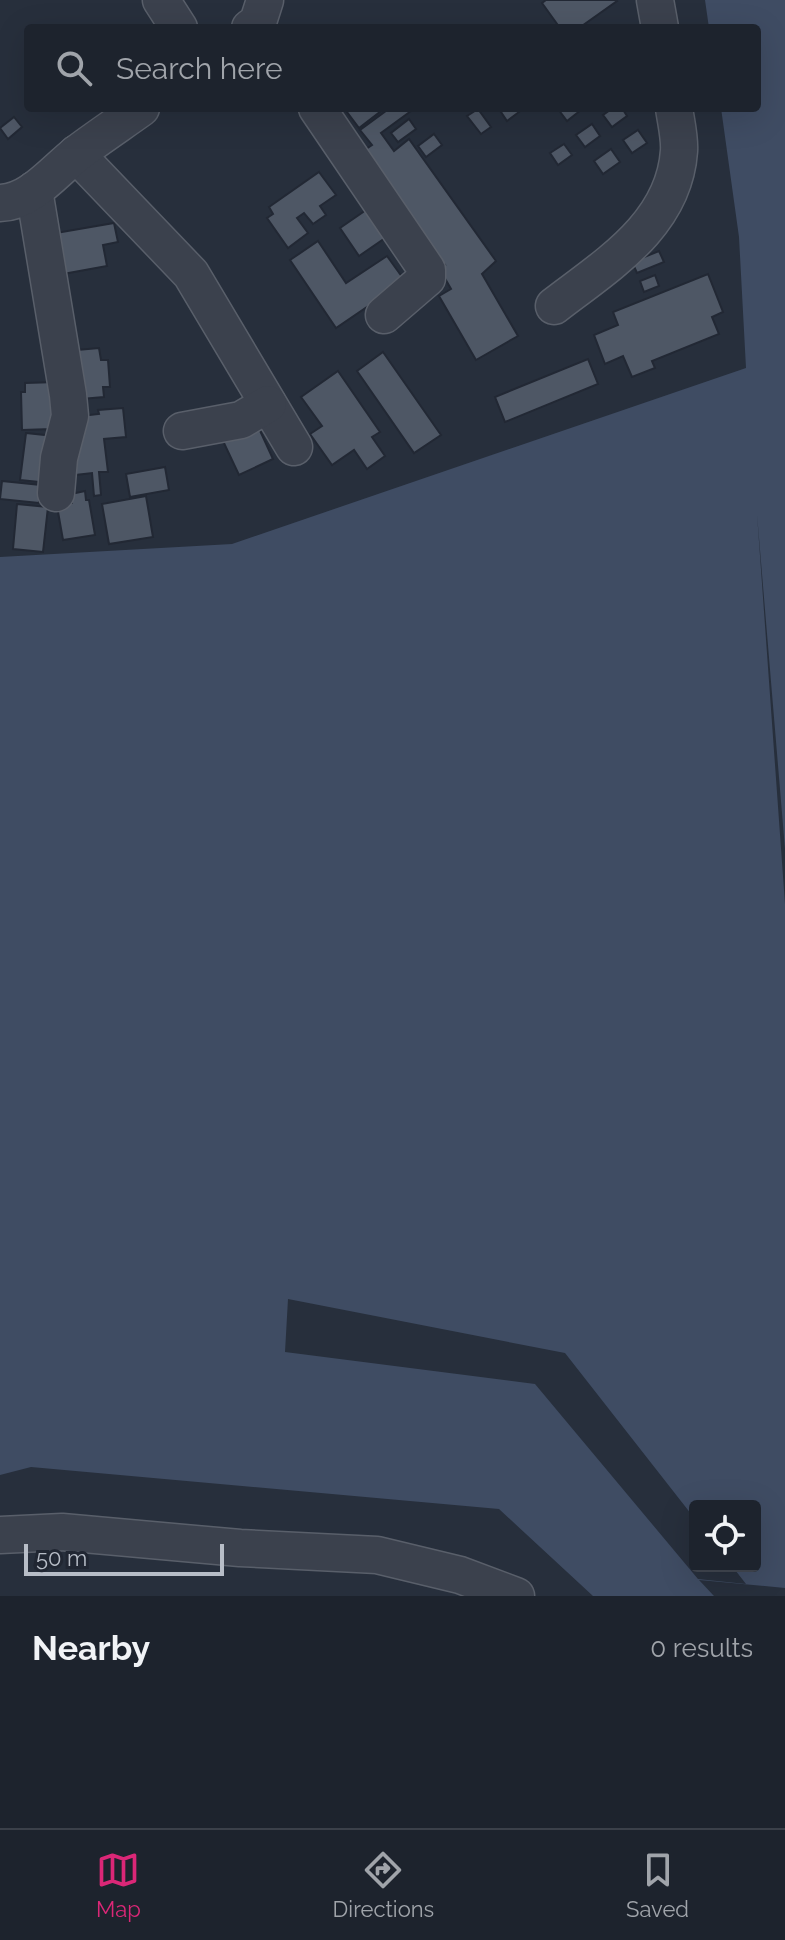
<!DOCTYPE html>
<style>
:root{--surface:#1d232d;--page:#2a2f39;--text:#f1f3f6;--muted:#a0a4aa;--line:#3b4049;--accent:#db2777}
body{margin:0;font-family:Raleway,sans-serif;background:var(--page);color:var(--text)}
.controls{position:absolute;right:24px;bottom:24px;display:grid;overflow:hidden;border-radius:8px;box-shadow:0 8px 32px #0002}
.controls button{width:72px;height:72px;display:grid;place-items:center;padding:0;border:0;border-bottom:2px solid var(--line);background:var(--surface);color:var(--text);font:40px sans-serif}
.scale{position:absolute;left:24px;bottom:20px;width:200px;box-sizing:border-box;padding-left:8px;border:4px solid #b7bdc7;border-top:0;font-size:22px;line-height:28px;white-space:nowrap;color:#b7bdc7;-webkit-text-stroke:6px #202632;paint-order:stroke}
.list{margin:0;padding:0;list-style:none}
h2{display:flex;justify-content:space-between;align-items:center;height:104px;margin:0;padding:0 32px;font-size:34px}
h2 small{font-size:26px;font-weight:400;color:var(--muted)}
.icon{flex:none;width:44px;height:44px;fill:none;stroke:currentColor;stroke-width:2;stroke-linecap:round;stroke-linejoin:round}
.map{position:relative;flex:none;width:785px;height:1596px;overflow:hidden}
.search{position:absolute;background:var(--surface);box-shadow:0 8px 32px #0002;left:24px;right:24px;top:24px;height:88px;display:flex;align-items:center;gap:20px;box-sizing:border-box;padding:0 28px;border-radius:8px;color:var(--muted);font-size:30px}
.sheet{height:232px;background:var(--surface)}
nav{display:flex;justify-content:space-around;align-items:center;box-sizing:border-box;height:112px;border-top:2px solid var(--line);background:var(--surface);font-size:22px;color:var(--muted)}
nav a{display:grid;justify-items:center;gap:4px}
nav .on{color:var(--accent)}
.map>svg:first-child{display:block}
.water{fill:#3f4c63;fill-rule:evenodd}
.pier{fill:#272f3c}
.building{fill:#4e5765;stroke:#222834;stroke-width:2}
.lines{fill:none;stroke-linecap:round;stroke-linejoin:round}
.minor-casing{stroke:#595f6a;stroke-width:39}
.minor{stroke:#3b414d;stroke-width:36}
</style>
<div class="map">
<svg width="785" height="1596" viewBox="0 0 785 1596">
<rect width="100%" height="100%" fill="#272f3c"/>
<path class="water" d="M705,0H785V849L757,514L785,904V1588L699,1580L714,1596H593L499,1509L31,1467L0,1475V557L232,544L746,368L739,237L721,108H757V28H709ZM695,1506H755V1566H695Z"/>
<polygon class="pier" points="288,1299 565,1353 695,1519 695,1566 732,1566 746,1584 698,1579 535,1384 285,1352"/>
<g class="building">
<polygon points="546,0 616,0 617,1 579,28 560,28 542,3"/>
<polygon points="344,108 385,108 359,128"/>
<polygon points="390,108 408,108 411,111 381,133 394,151 409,139 496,261 482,274 518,336 476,360 439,296 451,289 439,268 445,265 385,182 360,153 372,145 360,130"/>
<polygon points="507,108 515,108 519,112 507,121 501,112"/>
<polygon points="580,108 581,110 567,121 558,109"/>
<polygon points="613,108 622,108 627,116 612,127 603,115"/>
<polygon points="478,109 491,127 481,134 467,116"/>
<polygon points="14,117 22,127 8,139 0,128"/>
<polygon points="409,119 416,129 398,142 391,133"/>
<polygon points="592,124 600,136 585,147 576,135"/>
<polygon points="638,130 647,143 632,153 623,140"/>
<polygon points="434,134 442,145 426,157 418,146"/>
<polygon points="564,144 572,155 558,165 550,153"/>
<polygon points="611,149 620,162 603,174 594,161"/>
<polygon points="319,172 336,195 320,206 326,215 313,224 304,213 297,218 308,233 288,248 267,218 273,214 269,207"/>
<polygon points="369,208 388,236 359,256 340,228"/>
<polygon points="114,223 118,242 103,245 107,266 63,274 56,233"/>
<polygon points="318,241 346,283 387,256 405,281 336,328 290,260"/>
<polygon points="659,251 664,262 637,273 632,262"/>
<polygon points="708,274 723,312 712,317 719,334 652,361 655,368 632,377 623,356 605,364 594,335 618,325 613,312"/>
<polygon points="655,275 659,286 644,292 640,281"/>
<polygon points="99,348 101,360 108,360 110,387 103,387 104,397 81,399 77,350"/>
<polygon points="383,352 441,435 414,453 357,371"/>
<polygon points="588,359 598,384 505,422 495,397"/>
<polygon points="338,371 380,432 372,437 385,456 367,469 354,450 332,465 310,434 322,426 301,397"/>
<polygon points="57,382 52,429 22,430 21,392 25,392 25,383"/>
<polygon points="123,408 126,437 104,439 108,472 99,472 101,495 94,496 92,473 75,475 81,416 99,414 98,410"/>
<polygon points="257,424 273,459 239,475 223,441"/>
<polygon points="26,433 54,436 49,483 20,480"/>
<polygon points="165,467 169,490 130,497 126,474"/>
<polygon points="2,481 41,485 39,503 0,499"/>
<polygon points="85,491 86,500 89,500 95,535 63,540 57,506 72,503 71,494"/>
<polygon points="146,496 153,537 109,544 102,504"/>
<polygon points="17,504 48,507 43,552 13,549"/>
</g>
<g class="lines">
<defs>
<g id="minor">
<polyline points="161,0 179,28"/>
<polyline points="655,0 660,28"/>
<polyline points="250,28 258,22 265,0"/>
<polyline points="317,108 427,270 427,278 384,315"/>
<polyline points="76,154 191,274 294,447"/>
<polyline points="34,190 68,395 70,416 59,458 56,493"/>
<path d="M0,203C32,202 55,170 79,152C99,137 120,123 141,108"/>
<path d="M554,306C607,265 674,225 679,151C680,138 676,122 674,108"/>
<polyline points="182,431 241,420 268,404"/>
<polyline points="0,1535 62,1532 240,1548 377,1555 460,1575 516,1596"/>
</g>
</defs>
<use href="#minor" class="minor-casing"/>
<use href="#minor" class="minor"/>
</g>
</svg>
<div class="controls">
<button><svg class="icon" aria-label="locate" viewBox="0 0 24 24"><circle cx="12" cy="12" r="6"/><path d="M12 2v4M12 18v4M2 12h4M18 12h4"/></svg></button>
</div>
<div class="scale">50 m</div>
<div class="search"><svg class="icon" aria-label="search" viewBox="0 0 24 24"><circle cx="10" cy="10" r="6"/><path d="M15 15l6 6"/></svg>Search here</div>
</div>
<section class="sheet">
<h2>Nearby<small>0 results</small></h2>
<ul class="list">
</ul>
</section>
<nav>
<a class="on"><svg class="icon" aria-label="map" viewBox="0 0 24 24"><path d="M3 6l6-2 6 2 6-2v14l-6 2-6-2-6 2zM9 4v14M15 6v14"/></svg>Map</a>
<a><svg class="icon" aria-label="directions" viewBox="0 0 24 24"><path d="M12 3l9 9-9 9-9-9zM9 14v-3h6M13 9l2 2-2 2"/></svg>Directions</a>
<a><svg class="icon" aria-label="saved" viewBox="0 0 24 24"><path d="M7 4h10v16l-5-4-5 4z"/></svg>Saved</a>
</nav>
